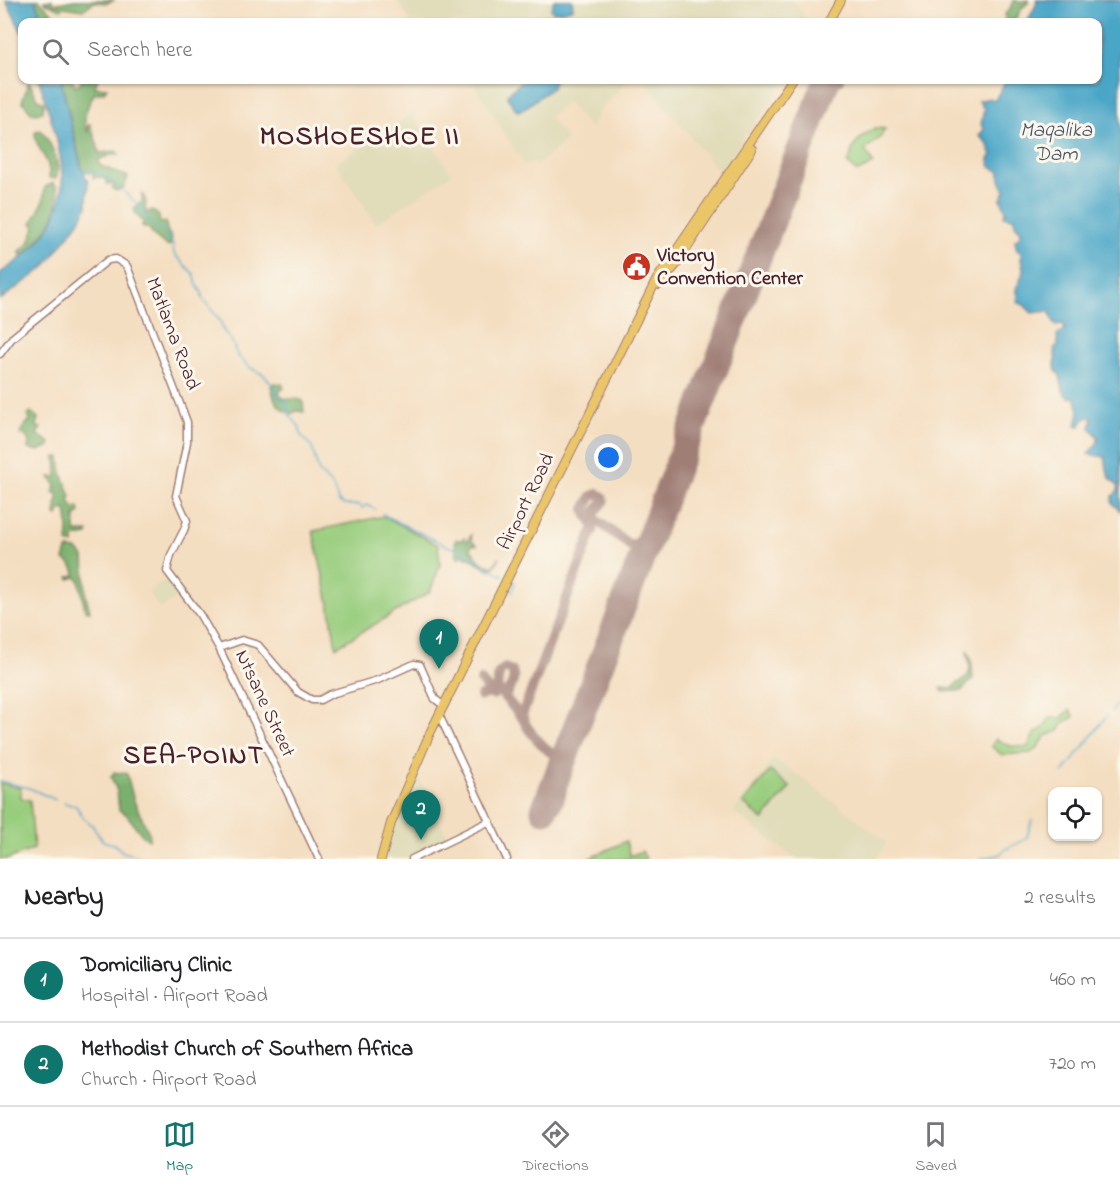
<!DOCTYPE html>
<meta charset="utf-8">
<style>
:root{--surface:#fff;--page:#f2f2f2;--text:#202124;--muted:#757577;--line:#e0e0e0;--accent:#0f766e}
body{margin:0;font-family:"Indie Flower",sans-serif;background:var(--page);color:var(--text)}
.controls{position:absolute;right:18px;bottom:18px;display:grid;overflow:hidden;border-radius:12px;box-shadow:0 2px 4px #0004}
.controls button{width:54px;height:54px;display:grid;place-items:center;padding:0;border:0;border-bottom:2px solid var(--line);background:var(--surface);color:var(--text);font:30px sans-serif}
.you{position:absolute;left:609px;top:458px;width:21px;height:21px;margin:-15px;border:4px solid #fff;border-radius:50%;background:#1a73e8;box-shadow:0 0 0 9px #1a73e833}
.badge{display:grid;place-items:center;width:39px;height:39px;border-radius:50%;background:var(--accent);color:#fff;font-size:20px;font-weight:700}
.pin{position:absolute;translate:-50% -50px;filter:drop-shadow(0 2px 3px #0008)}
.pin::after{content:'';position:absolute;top:32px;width:21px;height:18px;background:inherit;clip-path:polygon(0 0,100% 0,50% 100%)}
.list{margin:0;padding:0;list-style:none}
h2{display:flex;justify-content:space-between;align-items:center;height:78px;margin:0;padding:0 24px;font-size:26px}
h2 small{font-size:20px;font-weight:400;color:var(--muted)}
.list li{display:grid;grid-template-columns:39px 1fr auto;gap:18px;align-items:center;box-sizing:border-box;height:84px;padding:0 24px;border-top:2px solid var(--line)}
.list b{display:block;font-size:22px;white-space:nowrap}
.list p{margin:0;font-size:20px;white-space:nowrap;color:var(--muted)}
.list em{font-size:20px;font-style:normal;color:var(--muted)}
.icon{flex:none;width:33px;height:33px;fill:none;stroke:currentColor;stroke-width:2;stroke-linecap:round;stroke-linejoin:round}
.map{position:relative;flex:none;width:1120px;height:859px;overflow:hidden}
.search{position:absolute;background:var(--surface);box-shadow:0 2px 4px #0004;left:18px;right:18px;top:18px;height:66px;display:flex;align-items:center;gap:15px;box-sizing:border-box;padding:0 21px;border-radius:12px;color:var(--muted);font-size:22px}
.sheet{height:246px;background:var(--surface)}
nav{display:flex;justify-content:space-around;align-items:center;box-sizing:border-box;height:84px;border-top:2px solid var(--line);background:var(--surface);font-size:16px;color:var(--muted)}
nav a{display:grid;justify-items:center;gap:3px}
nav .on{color:var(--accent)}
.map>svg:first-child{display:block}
.built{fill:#e1dcba}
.green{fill:#99cd7e;stroke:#727654;stroke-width:1.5}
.forest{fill:#7ab06d;stroke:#62684c;stroke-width:1.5}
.water{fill:#48a6c7;stroke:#496279;stroke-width:1.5}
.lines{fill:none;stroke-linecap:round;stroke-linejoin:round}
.stream{stroke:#48a6c7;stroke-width:1.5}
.taxiway{stroke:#9f7e76;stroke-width:10}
.runway{stroke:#9f7e76;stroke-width:27}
.minor-casing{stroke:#9f7e76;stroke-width:9}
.major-casing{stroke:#9f7e76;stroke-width:10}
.minor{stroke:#fff;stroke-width:6}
.major{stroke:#ebc669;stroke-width:8}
.labels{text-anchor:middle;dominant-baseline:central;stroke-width:6;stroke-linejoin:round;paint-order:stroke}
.poi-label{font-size:20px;font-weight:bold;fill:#4a1f2b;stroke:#fbf7ec;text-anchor:start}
.street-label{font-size:20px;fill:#4a1f2b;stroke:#fbf7ec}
.water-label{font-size:21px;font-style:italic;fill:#495569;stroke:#fbf7ec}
.district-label{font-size:26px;font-weight:bold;letter-spacing:1.5px;fill:#4a1f2b;stroke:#fbf7ec}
</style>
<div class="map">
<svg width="1120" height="859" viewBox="0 0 1120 859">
<rect width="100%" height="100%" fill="#fbf7ec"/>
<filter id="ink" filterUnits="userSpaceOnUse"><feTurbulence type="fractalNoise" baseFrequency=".0167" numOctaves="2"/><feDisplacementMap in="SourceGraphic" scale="12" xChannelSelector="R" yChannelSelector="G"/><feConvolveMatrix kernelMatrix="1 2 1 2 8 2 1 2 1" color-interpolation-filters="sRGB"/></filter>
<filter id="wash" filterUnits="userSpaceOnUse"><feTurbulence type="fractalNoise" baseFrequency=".008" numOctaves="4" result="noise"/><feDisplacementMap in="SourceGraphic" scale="24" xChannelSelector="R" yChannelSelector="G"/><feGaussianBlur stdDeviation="1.35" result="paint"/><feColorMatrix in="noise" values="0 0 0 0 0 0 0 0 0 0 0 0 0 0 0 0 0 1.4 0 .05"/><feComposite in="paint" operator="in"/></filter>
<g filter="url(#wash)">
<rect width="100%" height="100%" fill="#f4dec1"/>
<g class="built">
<polygon points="396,0 793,0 804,14 803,22 411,22"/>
<polygon points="471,80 628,80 599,111 591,129 567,102 549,117 567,140 536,166 531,162 524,165"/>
<polygon points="644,80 785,80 765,111 744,137 722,175"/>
<polygon points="412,114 452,174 376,224 336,163"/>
<polygon points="170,575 183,594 160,609 148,592"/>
<polygon points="774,758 885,840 886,845 876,859 796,859 733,812"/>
<polygon points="417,772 447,837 405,859 383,859 393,824"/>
</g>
<g class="green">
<path d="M875,128L885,129L880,138L865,150L873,163L869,167L857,172L847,162L850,160C850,145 863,135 875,128Z"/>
<polygon points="384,516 438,545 440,565 430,592 336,647 329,603 313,531"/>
<polygon points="1070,710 1074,716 1073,718 1065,721 1059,731 1046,736 1036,750 1030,753 1002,755 991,746 996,739 1010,746 1028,747 1034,734 1044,727 1050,718 1061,718"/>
<polygon points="770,771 790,787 763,820 743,803"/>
<polygon points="0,783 21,788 21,798 30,800 34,849 8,859 0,859"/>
<polygon points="626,841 630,856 642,851 646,859 588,859"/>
</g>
<g class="forest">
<polygon points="35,0 39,0 51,12 56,22 43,22"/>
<polygon points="44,0 52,0 54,4 74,0 115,0 107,3 94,2 83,10 64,7 61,9 46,3"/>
<path d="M1013,0L1020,2L1028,0V3C1013,12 1024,23 1000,22L1005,21V14L1010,9Z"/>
<path d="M61,80H73L75,86L80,83L81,80H98L94,87L107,88L104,92L94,94C87,106 81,120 88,133V125L90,124C93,135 98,142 99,153L116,151L119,155H111L98,160L101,166L128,177L124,188L116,191L113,189L112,183L107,184V180L99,177L93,178L94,173L83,172Z"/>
<polygon points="29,82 38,99 44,102 43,112 32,113 22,101"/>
<path d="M40,130C50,139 62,167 56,179L49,178C52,159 34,149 35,131Z"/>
<path d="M53,183L57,187C62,218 42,236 22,257L19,252L29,243L35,227L32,223L43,202L45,187Z"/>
<polygon points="142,193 146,201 145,213 152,210 159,216 160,223 166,222 167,230 172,239 170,246 167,246 152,234 150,229 142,226 143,221 136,215 134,208 142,202"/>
<path d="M274,383L282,384L284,388L279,392C282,404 293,396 303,401L304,412L296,411L291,414C277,408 274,401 271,386Z"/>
<polygon points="31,412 38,418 36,426 41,428 37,434 50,443 50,446 38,451 28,449 29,441 24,434 20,435 22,429 30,420 28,415"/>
<path d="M56,457H60L62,474L71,496L69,501L73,508L79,507L80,513L75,516V532H88V535L74,537V544H68C67,532 70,520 65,509L60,510L58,516L55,515L56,505L59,496L53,492L56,486L50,477H57Z"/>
<polygon points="471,535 472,541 477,545 472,545 470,548 480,561 493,567 500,557 493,569 490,570 474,560 462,555 459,558 457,556 455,541 457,539 459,541 464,538 467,542"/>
<path d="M69,549L77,550L84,557L86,596L90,611L85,610L79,579L75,577L70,579L69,577L75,575C75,568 70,563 64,560L67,550Z"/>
<path d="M967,650L971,658L973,679L961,691L943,692L941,688H953C956,682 959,683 964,679C975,671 967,660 967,650Z"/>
<polygon points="114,772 120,773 123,772 127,774 134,801 150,835 149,840 143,836 126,814 119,810 117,791 111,777"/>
</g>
<g class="water">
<polygon points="6,0 35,0 43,22 22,22 22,33"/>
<polygon points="554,0 572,0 573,8 564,11 553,12 551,9"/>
<path d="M1036,0H1120V511L1112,502L1113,496L1118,491C1118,482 1115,484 1110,478C1106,473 1107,463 1105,457L1088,454L1098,442V437L1090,427L1093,418L1088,417L1082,421L1080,426L1076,425L1079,411L1075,397L1069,398C1062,393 1061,383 1060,375C1051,370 1058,358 1054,349L1058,345L1057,335L1065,330L1063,324L1055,325L1049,311L1032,313L1024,305L1017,302L1018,295L1016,289C1019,282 1023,276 1023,269C1022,263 1020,259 1021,253L1017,250L1015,240L1020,236L1021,231L1015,225L1014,218L1004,216L1006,211L1001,199L1005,191L1000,180V172L990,166L989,159L992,155L987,143L979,136L984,129L981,125L984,109L979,101L989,98L995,100L1006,80H1098V22H1027L1037,3Z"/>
<path d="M39,80H61L81,167L88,182L87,206L79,222L44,268L0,300V273C87,218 65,162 39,80Z"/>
<polygon points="523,80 554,80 553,87 522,110 517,111 507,97 508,94"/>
</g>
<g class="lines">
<g class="stream">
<path d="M83,171L84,169L88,173L96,171C101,177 108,177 114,182C123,190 131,200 141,206L139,211L145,213L148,221L166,234L173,244V250L175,255L194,274L197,285L202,293V298L221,322L223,330L232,342L237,355L249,367L264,375L276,389L277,395L287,403L290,416L299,426L301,435L312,448L319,472L332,485L339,502L345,505H359L362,508L366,505L375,509"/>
<polyline points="382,514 447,546 460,550 504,576"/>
<polyline points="512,593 515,582 513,580"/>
<polyline points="1112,711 1120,703"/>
<polyline points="1063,773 1107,716"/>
<polyline points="0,781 29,788 56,800"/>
<polyline points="64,803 76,806 83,817 92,825 103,841 114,844 123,852 148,859"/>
<polyline points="980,859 999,855 1006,849 1024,840 1027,837 1032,820"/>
</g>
<g class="taxiway">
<polyline points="818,104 824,94 839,80"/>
<polyline points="596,521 587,516 585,509 592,496 598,494 603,497 604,502 595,512 595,519 636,550 639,556 639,565"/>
<polyline points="631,545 638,546 649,540"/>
<polyline points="481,696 487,693 493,695 481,681"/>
<path d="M504,697C509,689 517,681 512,671L505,668L499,673L497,688L523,719"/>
<path d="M568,747L560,754L550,752C540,743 525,729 522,715L593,530V524L590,518"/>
<path d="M552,787L542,799L543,806L548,809L555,808C566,793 561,778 563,760"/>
</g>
<polyline class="runway" points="544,810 827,80"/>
</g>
</g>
<g filter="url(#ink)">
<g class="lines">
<defs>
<g id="minor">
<polyline points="0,354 12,338 108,260 116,259 127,266 187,422 187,442 176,496 187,521 184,530 171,555 167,571 200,615 219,648 319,859"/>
<polyline points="219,648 242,640 258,645 298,692 312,700 320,700 331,694 378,680 414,664 420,665 435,699 444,706"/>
<polyline points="439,715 507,859"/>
<polyline points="412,859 490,821"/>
</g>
<g id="major">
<polyline points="829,22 841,0"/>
<polyline points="659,285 676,265 752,149"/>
<polyline points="381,859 391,823 431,731 657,279 792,80"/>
</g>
</defs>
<use href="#minor" class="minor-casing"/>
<use href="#major" class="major-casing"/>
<use href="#minor" class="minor"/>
<use href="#major" class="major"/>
</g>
</g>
<defs>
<symbol id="civic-disc" viewBox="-11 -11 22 22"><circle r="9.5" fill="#c8321e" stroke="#fbf7ec"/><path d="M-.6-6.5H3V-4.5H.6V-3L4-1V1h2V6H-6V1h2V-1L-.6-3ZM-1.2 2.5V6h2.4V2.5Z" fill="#fff"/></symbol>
</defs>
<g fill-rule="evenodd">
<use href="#civic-disc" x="620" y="250" width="33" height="33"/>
</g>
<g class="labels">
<g class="poi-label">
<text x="657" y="256">Victory<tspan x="657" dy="23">Convention Center</tspan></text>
</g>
<g class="street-label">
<text transform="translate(172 334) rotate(69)">Matlama Road</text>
<text transform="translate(527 502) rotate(-64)">Airport Road</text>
<text transform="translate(264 704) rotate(65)">Ntsane Street</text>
</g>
<g class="water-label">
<text x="1056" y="131">Maqalika<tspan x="1056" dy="24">Dam</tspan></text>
</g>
<g class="district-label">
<text x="360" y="138">MOSHOESHOE II</text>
<text x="194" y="757">SEA-POINT</text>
</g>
</g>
</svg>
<div class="controls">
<button><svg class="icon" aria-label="locate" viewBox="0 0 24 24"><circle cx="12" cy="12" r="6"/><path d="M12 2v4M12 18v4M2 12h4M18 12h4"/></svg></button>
</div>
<div class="you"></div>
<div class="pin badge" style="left:439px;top:669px">1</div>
<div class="pin badge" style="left:421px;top:840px">2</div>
<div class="search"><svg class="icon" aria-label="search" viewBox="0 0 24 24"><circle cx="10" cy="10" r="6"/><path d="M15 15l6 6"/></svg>Search here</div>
</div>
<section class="sheet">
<h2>Nearby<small>2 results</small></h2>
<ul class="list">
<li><span class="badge">1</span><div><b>Domiciliary Clinic</b><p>Hospital · Airport Road</p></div><em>460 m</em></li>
<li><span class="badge">2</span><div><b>Methodist Church of Southern Africa</b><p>Church · Airport Road</p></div><em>720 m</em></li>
</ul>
</section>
<nav>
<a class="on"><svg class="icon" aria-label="map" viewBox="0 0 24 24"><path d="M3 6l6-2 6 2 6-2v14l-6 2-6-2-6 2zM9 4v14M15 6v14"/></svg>Map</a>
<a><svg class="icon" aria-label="directions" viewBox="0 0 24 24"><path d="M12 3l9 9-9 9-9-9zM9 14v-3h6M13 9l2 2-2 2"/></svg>Directions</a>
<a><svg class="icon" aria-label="saved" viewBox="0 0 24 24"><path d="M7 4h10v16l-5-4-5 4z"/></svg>Saved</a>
</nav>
